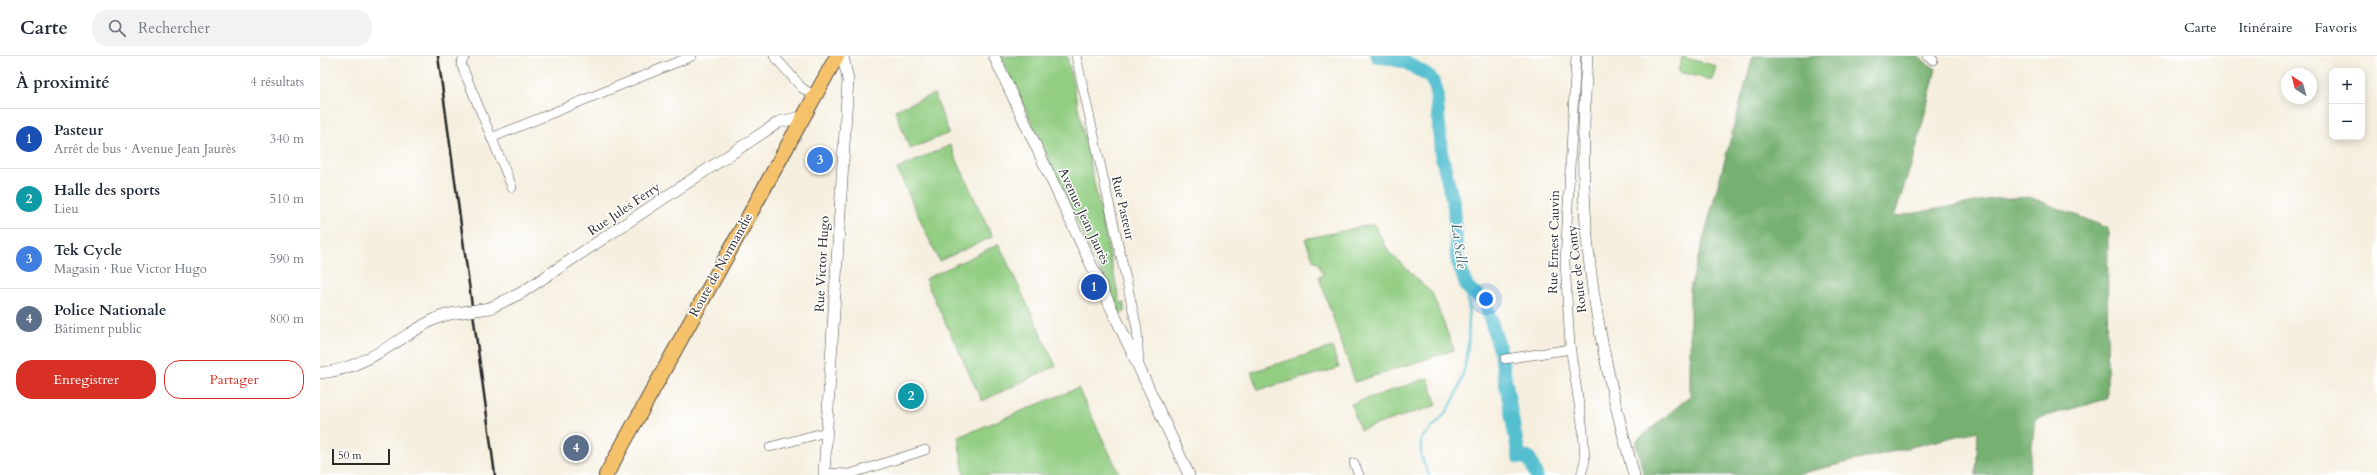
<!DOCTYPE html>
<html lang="fr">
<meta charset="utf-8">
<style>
:root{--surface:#fff;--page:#f2f2f3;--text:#1f2937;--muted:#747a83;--line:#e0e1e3;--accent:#d93025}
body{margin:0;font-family:Cardo,serif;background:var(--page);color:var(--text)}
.controls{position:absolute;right:12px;top:12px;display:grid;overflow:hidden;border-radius:8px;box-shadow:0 2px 10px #0003}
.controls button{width:36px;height:36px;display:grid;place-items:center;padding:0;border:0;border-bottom:1px solid var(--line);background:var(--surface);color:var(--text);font:20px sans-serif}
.compass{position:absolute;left:1961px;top:12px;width:36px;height:36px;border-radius:50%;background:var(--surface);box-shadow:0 2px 10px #0003;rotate:324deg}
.scale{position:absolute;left:12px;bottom:10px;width:58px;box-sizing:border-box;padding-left:4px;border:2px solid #2b2b2b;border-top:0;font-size:11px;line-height:14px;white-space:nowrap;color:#2b2b2b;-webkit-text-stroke:3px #fff;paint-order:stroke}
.you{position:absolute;left:1166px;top:243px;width:14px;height:14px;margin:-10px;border:3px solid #fff;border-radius:50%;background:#1a73e8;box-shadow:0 0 0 6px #1a73e833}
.badge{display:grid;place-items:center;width:26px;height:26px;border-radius:50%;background:var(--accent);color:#fff;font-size:13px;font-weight:700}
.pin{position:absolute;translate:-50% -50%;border:2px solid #fff;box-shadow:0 1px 4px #0006}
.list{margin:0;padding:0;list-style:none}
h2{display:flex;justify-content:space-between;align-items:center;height:52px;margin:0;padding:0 16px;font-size:17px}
h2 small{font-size:13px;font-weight:400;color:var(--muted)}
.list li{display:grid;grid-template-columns:26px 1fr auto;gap:12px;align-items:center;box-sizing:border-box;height:60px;padding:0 16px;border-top:1px solid var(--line)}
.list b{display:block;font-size:15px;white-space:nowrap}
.list p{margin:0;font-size:13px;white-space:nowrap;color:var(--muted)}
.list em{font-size:13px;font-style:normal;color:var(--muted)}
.actions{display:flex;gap:8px;padding:12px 16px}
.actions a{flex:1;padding:9px 0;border:1px solid var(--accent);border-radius:16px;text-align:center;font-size:14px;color:var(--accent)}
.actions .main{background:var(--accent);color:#fff}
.icon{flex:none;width:22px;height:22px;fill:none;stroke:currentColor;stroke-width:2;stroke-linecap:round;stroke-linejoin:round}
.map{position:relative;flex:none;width:2057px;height:419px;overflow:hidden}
header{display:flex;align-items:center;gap:24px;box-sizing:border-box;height:56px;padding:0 20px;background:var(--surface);border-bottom:1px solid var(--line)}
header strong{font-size:19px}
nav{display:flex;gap:22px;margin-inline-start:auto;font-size:14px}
.search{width:280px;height:36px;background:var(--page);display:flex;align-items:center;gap:10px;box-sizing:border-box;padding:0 14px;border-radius:16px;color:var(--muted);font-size:15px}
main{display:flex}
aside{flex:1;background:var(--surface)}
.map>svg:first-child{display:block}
.green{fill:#93ce83;stroke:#5f7c57}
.forest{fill:#76b171;stroke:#506e4e}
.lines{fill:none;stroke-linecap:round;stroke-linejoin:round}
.stream{stroke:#55bfd0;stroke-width:2.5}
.river{stroke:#55bfd0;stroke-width:14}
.minor-casing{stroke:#494846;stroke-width:10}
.tertiary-casing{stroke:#494846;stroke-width:12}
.primary-casing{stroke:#494846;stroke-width:16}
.minor{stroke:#fff;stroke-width:9}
.tertiary{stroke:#fff;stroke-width:11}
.primary{stroke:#f5c16b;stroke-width:14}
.rail{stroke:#2b2b2b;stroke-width:2.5}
.tertiary-bridge-casing{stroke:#494846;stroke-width:12;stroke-linecap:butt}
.tertiary-bridge{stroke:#fff;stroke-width:11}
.labels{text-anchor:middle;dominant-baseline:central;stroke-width:3;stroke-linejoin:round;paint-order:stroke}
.street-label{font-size:13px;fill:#2b2b2b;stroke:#fff}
.water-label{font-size:14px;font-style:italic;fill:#3a5f65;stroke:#fff}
</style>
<header>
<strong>Carte</strong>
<div class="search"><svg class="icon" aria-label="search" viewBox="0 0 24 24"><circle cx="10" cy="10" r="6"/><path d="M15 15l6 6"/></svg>Rechercher</div>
<nav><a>Carte</a><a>Itinéraire</a><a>Favoris</a></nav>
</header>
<main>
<aside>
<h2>À proximité<small>4 résultats</small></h2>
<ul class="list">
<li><span class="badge" style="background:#1a4fb4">1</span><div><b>Pasteur</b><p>Arrêt de bus · Avenue Jean Jaurès</p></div><em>340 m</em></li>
<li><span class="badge" style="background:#0f9aa8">2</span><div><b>Halle des sports</b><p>Lieu</p></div><em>510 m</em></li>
<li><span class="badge" style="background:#3f7fe0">3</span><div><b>Tek Cycle</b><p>Magasin · Rue Victor Hugo</p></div><em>590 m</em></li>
<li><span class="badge" style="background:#5c6f8a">4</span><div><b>Police Nationale</b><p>Bâtiment public</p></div><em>800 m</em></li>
</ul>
<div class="actions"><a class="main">Enregistrer</a><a>Partager</a></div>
</aside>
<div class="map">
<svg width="2057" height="419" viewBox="0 0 2057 419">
<rect width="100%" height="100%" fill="#fff"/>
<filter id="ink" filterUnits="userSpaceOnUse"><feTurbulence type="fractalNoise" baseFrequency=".025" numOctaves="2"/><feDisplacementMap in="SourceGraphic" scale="8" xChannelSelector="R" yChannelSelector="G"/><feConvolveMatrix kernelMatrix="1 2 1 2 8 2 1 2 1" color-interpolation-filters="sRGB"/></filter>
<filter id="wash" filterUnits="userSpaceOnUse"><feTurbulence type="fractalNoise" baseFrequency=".012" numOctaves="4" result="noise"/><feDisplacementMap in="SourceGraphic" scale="16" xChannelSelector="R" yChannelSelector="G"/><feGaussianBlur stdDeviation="0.9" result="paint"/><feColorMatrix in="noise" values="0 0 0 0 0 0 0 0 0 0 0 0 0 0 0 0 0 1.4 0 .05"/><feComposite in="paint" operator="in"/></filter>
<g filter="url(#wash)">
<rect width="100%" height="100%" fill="#f6efdf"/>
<g class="green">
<polygon points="681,0 747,0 800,247 804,247 805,256 800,258"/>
<polygon points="1362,1 1396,10 1392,24 1358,16"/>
<polygon points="614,38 629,77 590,93 575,54"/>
<polygon points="630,89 672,181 619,205 577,113"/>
<polygon points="1054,168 1069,196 1112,237 1134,294 1035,326 999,221 1003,219 997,205 994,205 985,183"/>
<polygon points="679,188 736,310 662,345 605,223"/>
<polygon points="1012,291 1019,312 938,334 931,316"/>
<polygon points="1108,322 1117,349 1040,374 1031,348"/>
<polygon points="758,332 800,419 644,419 638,381"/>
</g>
<polygon class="forest" points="1433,0 1597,0 1616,13 1594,101 1574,161 1671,143 1710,141 1788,172 1787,343 1715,363 1709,419 1656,419 1658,375 1474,419 1324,419 1315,386 1370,340 1370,232"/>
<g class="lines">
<path class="stream" d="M1109,419L1101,400V383C1110,373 1123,362 1130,351C1150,316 1151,270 1147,231"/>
<polyline class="river" points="1057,0 1086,6 1110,21 1116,32 1121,97 1134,150 1137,203 1147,231 1165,246 1180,294 1199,401 1209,402 1216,419"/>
</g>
</g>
<g filter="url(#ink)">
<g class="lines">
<defs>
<g id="minor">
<polyline points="145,0 141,8 192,131"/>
<polyline points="454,0 482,32 495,40"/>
<polyline points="756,0 817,272 819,310"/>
<polyline points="1256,0 1245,206 1250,290 1263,374 1265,405 1261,419"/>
<polyline points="1607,0 1613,4"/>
<polyline points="171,82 372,0"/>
<polyline points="1185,303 1251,293"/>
<polyline points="450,391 506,376"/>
<polyline points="1034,407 1039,419"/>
<polyline points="505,417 530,418 605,394"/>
</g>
<g id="tertiary">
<polyline points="674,0 869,419"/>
<path d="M1267,0C1264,51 1262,103 1265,154C1270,245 1290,332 1314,419"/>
<polyline points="170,252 201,237 459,66 483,61"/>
<path d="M0,317C34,314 61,296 89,278C104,269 118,259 136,257"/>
<polyline points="504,419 528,24 523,0"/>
</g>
<polyline id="primary" points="286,419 517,0"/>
</defs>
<use href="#minor" class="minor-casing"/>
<use href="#tertiary" class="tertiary-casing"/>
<use href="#primary" class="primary-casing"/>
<use href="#minor" class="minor"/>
<use href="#tertiary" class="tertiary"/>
<use href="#primary" class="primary"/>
<polyline class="rail" points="118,0 175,419"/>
<defs>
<polyline id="tertiary-bridge" points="136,257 170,252"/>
</defs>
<use href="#tertiary-bridge" class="tertiary-bridge-casing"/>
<use href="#tertiary-bridge" class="tertiary-bridge"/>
</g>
</g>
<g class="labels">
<g class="street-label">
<text transform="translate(803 152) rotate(77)">Rue Pasteur</text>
<text transform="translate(304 153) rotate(-34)">Rue Jules Ferry</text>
<text transform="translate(764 160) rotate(65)">Avenue Jean Jaurès</text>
<text transform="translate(1234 186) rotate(-89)">Rue Ernest Cauvin</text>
<text transform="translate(502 208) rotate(-87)">Rue Victor Hugo</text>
<text transform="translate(401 209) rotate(-61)">Route de Normandie</text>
<text transform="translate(1257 213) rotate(-97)">Route de Conty</text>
</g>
<g class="water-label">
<text transform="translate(1139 190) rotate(82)">La Selle</text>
</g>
</g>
</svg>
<div class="controls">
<button>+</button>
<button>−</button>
</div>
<svg class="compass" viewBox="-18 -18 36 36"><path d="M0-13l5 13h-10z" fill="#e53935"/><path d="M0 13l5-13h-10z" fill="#747a83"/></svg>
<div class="scale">50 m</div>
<div class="you"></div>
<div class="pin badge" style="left:774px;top:231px;background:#1a4fb4">1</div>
<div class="pin badge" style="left:591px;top:340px;background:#0f9aa8">2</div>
<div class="pin badge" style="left:500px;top:104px;background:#3f7fe0">3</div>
<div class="pin badge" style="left:256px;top:392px;background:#5c6f8a">4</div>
</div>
</main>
